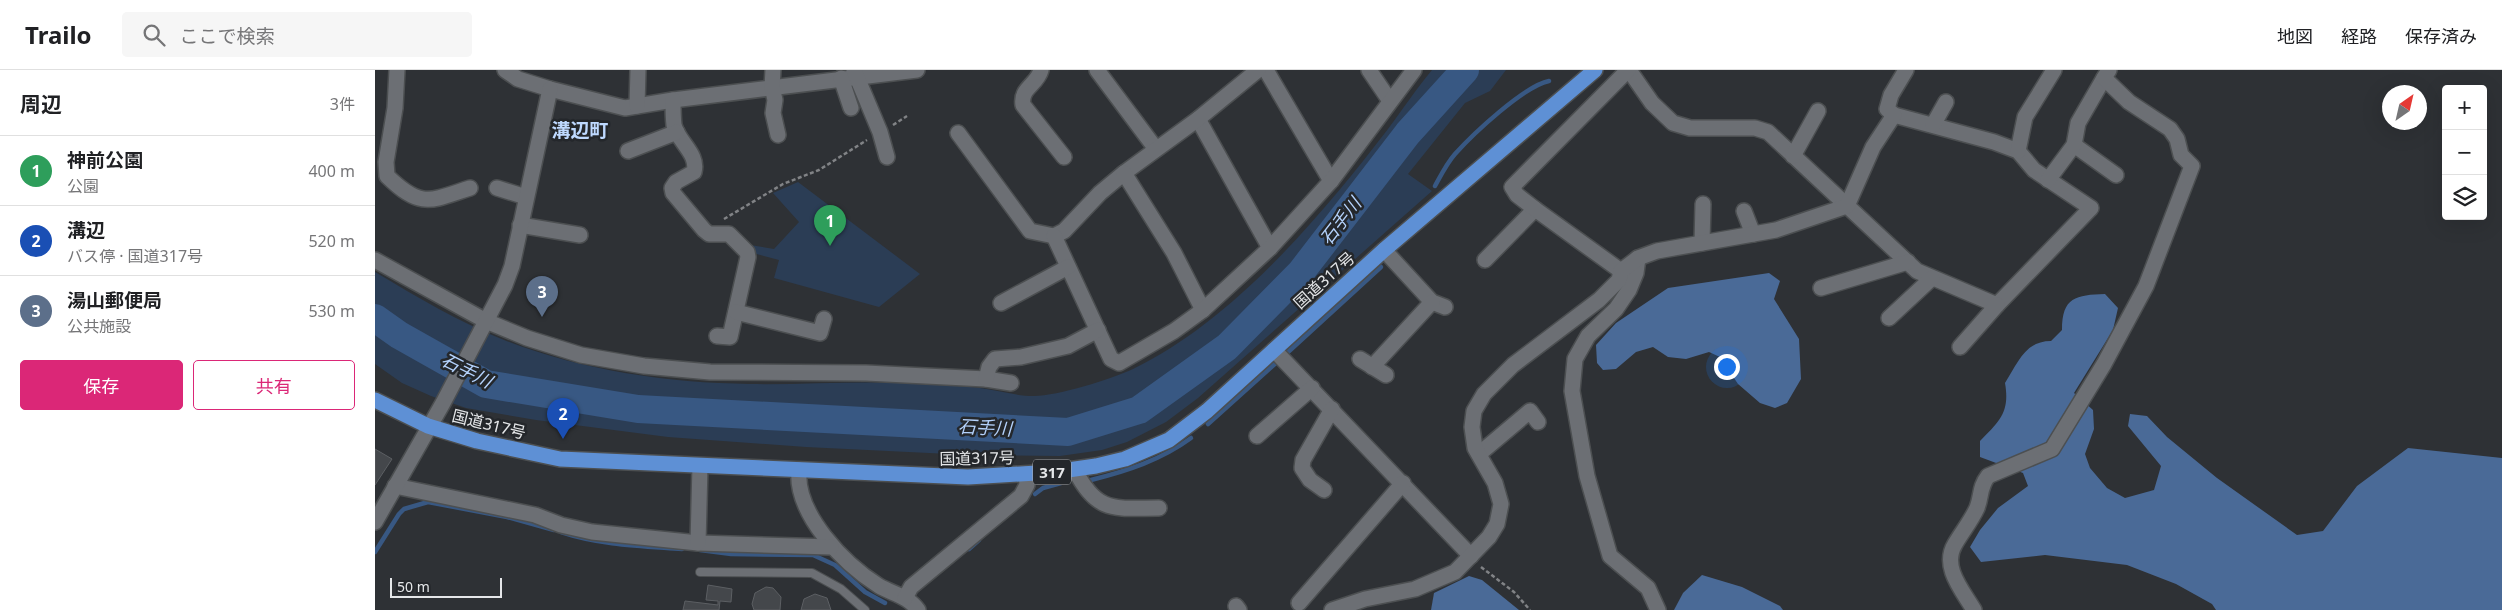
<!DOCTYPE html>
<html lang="ja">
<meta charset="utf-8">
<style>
:root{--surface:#fff;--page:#f6f6f6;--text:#202124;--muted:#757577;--line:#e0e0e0;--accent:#db2777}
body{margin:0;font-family:"Noto Sans","Noto Sans JP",sans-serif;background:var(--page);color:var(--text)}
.controls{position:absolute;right:15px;top:15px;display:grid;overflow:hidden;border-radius:5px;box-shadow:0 5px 20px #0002}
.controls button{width:45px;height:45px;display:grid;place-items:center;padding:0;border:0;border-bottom:1px solid var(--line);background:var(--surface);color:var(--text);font:25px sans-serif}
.compass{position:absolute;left:2007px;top:15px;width:45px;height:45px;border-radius:50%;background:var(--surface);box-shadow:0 5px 20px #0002;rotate:34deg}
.scale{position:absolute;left:15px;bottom:12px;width:112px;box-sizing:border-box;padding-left:5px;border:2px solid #e5e7e9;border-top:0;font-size:14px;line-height:18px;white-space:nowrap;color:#e5e7e9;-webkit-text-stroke:4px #24272b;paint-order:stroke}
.you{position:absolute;left:1351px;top:296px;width:18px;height:18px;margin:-12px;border:4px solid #fff;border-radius:50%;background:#1a73e8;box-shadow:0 0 0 8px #1a73e833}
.badge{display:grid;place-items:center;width:32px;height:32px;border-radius:50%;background:var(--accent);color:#fff;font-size:16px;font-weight:700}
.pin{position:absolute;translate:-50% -41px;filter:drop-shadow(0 1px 2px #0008)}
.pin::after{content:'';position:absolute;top:26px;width:18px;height:15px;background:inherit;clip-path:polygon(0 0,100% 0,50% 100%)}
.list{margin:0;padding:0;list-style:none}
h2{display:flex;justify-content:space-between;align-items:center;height:65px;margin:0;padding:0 20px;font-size:21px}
h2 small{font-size:16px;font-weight:400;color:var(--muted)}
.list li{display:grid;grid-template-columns:32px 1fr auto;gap:15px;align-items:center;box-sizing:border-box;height:70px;padding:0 20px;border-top:1px solid var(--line)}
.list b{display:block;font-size:19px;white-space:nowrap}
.list p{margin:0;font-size:16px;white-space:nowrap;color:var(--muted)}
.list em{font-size:16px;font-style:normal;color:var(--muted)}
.actions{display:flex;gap:10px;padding:15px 20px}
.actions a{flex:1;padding:11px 0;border:1px solid var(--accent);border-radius:5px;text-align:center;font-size:18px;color:var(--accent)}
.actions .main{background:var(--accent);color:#fff}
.icon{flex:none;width:28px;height:28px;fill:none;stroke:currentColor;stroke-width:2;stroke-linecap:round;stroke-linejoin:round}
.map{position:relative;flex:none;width:2127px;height:540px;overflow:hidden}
header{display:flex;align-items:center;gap:30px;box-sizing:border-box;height:70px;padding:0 25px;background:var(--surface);border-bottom:1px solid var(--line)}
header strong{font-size:24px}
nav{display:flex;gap:28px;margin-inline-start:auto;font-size:18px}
.search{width:350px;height:45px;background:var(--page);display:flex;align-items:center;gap:12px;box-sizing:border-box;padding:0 18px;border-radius:5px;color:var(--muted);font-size:19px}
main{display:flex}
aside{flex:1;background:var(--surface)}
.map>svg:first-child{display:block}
.green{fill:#2b3d55}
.forest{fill:#4a6a97}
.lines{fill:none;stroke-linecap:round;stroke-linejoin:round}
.stream{stroke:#385883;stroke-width:4.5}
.river{stroke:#385883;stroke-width:28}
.building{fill:#44474b;stroke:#5c5f63}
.service-casing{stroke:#4c4f51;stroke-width:10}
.minor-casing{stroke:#4c4f51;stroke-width:18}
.trunk-casing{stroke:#4c4f51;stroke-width:18}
.path{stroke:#818386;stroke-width:2.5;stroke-dasharray:4 2.5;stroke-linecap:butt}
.service{stroke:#6c6f74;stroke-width:8}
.minor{stroke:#6c6f74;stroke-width:15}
.trunk{stroke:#5e90d5;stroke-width:15}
.labels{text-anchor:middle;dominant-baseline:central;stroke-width:5;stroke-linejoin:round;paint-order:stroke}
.shield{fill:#24272b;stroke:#abadb0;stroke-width:1}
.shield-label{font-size:15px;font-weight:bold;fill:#e5e7e9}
.street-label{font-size:16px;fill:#e5e7e9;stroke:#24272b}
.water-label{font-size:18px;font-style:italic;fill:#b4d2fc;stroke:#24272b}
.quarter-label{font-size:19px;font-weight:bold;fill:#bed9ff;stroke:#24272b}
</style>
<header>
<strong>Trailo</strong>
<div class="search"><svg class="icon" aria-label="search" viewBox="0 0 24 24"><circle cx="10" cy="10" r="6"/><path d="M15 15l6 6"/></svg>ここで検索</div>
<nav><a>地図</a><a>経路</a><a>保存済み</a></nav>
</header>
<main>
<aside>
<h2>周辺<small>3件</small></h2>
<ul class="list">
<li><span class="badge" style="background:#2e9e5b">1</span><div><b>神前公園</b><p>公園</p></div><em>400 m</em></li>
<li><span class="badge" style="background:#1a4fb4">2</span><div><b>溝辺</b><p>バス停 · 国道317号</p></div><em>520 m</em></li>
<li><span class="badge" style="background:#5c6f8a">3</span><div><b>湯山郵便局</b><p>公共施設</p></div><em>530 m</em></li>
</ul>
<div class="actions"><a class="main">保存</a><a>共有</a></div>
</aside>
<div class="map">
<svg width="2127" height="540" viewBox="0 0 2127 540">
<rect width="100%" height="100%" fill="#2e3135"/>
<g class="green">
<path d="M1057,0H1131L1115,21L1090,33L1033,104L1057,121L823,328L791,352L752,372L727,380L685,386L595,385L431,377L293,367L161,350L91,338L56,326L27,313L0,294V202C42,227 84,252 129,270C205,300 292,313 374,314C424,315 475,311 526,313C552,315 579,315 605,318C623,320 640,326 659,326C683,326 736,309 758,299C859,250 946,146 1013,59C1028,39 1041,19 1057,0Z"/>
<polygon points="423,112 545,204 504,237 399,208 404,190 374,182 369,174 399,179 424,152 398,123"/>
</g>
<g class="forest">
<polygon points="1394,203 1405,211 1399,229 1424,269 1426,309 1412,333 1400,338 1385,333 1363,314 1345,287 1334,282 1311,289 1293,287 1278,277 1261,282 1241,299 1228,300 1222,293 1221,275 1241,253 1293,218"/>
<path d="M1730,224L1743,238L1738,260L1699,323L1718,340L1719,359L1710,384L1715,398L1732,418L1750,428L1779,420L1786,396L1753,356L1755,344L1772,346L1792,367L1842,408L1922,465L1948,461L1982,416L2033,378L2127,388V540H1841L1837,534L1801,514L1752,495L1670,485L1606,492L1595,477L1605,460L1623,438L1653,416L1648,403L1605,387V371C1625,351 1635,342 1630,313C1643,293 1650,271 1676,271L1687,260C1687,227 1701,225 1730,224Z"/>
<polygon points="1327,505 1367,517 1405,536 1408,540 1299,540 1308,523"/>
<polygon points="1094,506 1107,510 1144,540 1056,540 1059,523"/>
</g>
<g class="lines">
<g class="stream">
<path d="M1060,116C1066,105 1072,93 1080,84C1098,64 1149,16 1174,11"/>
<polyline points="912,283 1006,197"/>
<polyline points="833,354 902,292"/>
<path d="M716,410C752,401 786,390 816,368"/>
<polyline points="660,424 668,418 686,413"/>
<path d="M186,462C225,475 267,476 307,479"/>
<polyline points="594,479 604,470"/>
<polyline points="325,480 356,484 438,485 460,495 490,522 510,533"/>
<polyline points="0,482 24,444 29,439 53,432 132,447 179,460"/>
</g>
<polyline class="river" points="0,248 24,265 111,314 263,339 693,362 764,340 852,277 926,202 1033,63 1090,0"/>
</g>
<g class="building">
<polygon points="0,379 17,389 0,415"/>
<polygon points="333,515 357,519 356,532 345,531 344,540 308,540 310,531 343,535 343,531 331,530"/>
<polygon points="391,517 398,518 406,527 405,540 379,540 377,534 380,523"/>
<polygon points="440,524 452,528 456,540 426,540 429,529"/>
</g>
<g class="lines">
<defs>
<polyline id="service" points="325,502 437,503 466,519 490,540"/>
<g id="minor">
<path d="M22,0L20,38L11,92L12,106C46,139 55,131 95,118"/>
<polyline points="130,0 143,9 175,19 250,38 298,30 542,0"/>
<polyline points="398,0 397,17 400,30 398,43 403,65"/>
<polyline points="479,0 505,62 512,87"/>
<path d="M666,0C662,15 645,18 648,35L689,87"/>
<polyline points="722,0 781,79"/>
<polyline points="891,0 956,111"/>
<polyline points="994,0 1015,31"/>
<polyline points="1254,0 1277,33 1298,53 1315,58 1380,58 1393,62 1542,201 1622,235 1716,138 1659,100 1643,81 1619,72 1519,45"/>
<polyline points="466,8 476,38"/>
<path d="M298,30C298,38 298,47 299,55C303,72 324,84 319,102L301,112L297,118L298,123L329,160L334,164H354L372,182L373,187L355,267L342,266"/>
<polyline points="262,36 263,0"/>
<polyline points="823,49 895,178"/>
<polyline points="1558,55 1571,32"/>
<polyline points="583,63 655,161 679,166 689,161 725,123 749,103 823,49 883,0"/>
<polyline points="1699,75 1741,105"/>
<polyline points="253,81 302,62"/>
<polyline points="1643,81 1650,47 1679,0"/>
<polyline points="1418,86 1443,41"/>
<polyline points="749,103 799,183 828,240"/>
<polyline points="1673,110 1699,75 1703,53 1729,8"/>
<polyline points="122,118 151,127"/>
<polyline points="1369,141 1378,164"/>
<polyline points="145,155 205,165"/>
<polyline points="679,166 736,289 744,293 799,261 828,240 895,178 956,111 1039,0"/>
<polyline points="1327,173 1328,134"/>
<polyline points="1009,180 1057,232 1070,237"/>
<polyline points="1263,188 1261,203 1254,220 1241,239 1213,266 1200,289 1197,321 1212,406 1235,486 1273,518 1283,540"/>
<polyline points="0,190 111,251 152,268 206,285 269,296 335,302 491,303 611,309 636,313"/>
<polyline points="1110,190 1160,139"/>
<polyline points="1246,201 1160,139 1142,125 1137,117 1253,0"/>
<polyline points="1446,218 1533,192"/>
<polyline points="626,233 693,197"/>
<polyline points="361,242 445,263 449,249"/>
<polyline points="1514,248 1557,208"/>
<polyline points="1585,277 1622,235"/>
<polyline points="899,280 1096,486"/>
<polyline points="985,289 1011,305"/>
<polyline points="997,297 1057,232"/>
<polyline points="611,309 614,297 620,289 646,287 693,276 723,260"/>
<polyline points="882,366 937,318"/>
<polyline points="1104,384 1155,341 1163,352"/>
<path d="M424,400C420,444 469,494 504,516C518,524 533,526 543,540"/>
<path d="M700,400C722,444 740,438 784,438"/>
<polyline points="20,416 160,445 186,455 217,462 323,473 456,477"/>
<polyline points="949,420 935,410 927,398 928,390 957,339"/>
<polyline points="0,452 68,333 130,215 137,196 175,19"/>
<polyline points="323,473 325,396"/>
<polyline points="530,528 536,517 646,426 652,415 651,404"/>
<polyline points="924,533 1028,413"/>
<polyline points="861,536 864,540"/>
<polyline points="957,540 990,529 1040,519 1080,502 1114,467 1122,454 1126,434 1120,413 1100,378 1097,357 1099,341 1109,324 1138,295 1224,230 1244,210 1246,201 1263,188 1282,181 1401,160 1472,136 1498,77 1519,45 1512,39 1516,25 1531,0"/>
<path d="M1599,540C1588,521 1566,497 1580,474C1587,462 1596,451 1602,438C1607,425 1604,418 1613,406L1677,379L1729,294L1771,216L1817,96L1806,85L1802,69L1795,59L1754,32L1729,8L1734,0"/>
</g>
<polyline id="trunk" points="0,330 53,356 102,371 185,389 593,407 679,402 721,396 750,389 794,370 832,341 1009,180 1220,0"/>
</defs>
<use href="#service" class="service-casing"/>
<use href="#minor" class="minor-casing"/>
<use href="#trunk" class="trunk-casing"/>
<g class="path">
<polyline points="518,55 532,46"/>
<polyline points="349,149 408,114 444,100 492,70"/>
<polyline points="1106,497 1139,522 1155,540"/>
</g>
<use href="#service" class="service"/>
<use href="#minor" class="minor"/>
<use href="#trunk" class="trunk"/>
</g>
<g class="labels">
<rect class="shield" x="658" y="389.5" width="38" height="25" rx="4"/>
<g class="shield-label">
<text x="677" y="402">317</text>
</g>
<g class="street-label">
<text transform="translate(949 210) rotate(-42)">国道317号</text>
<text transform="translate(114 354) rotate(14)">国道317号</text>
<text transform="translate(602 388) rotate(-1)">国道317号</text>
</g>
<g class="water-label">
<text transform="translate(965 151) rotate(-52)">石手川</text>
<text transform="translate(92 300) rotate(27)">石手川</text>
<text transform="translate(610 357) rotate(3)">石手川</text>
</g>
<g class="quarter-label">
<text x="205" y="60">溝辺町</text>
</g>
</g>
</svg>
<div class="controls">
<button>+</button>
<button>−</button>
<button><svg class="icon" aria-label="layers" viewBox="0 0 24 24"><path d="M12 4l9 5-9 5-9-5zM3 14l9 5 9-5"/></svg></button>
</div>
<svg class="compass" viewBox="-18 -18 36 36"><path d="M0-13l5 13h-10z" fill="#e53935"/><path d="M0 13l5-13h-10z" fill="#757577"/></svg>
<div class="scale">50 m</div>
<div class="you"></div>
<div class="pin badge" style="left:455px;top:176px;background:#2e9e5b">1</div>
<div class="pin badge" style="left:188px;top:369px;background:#1a4fb4">2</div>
<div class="pin badge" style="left:167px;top:247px;background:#5c6f8a">3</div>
</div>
</main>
